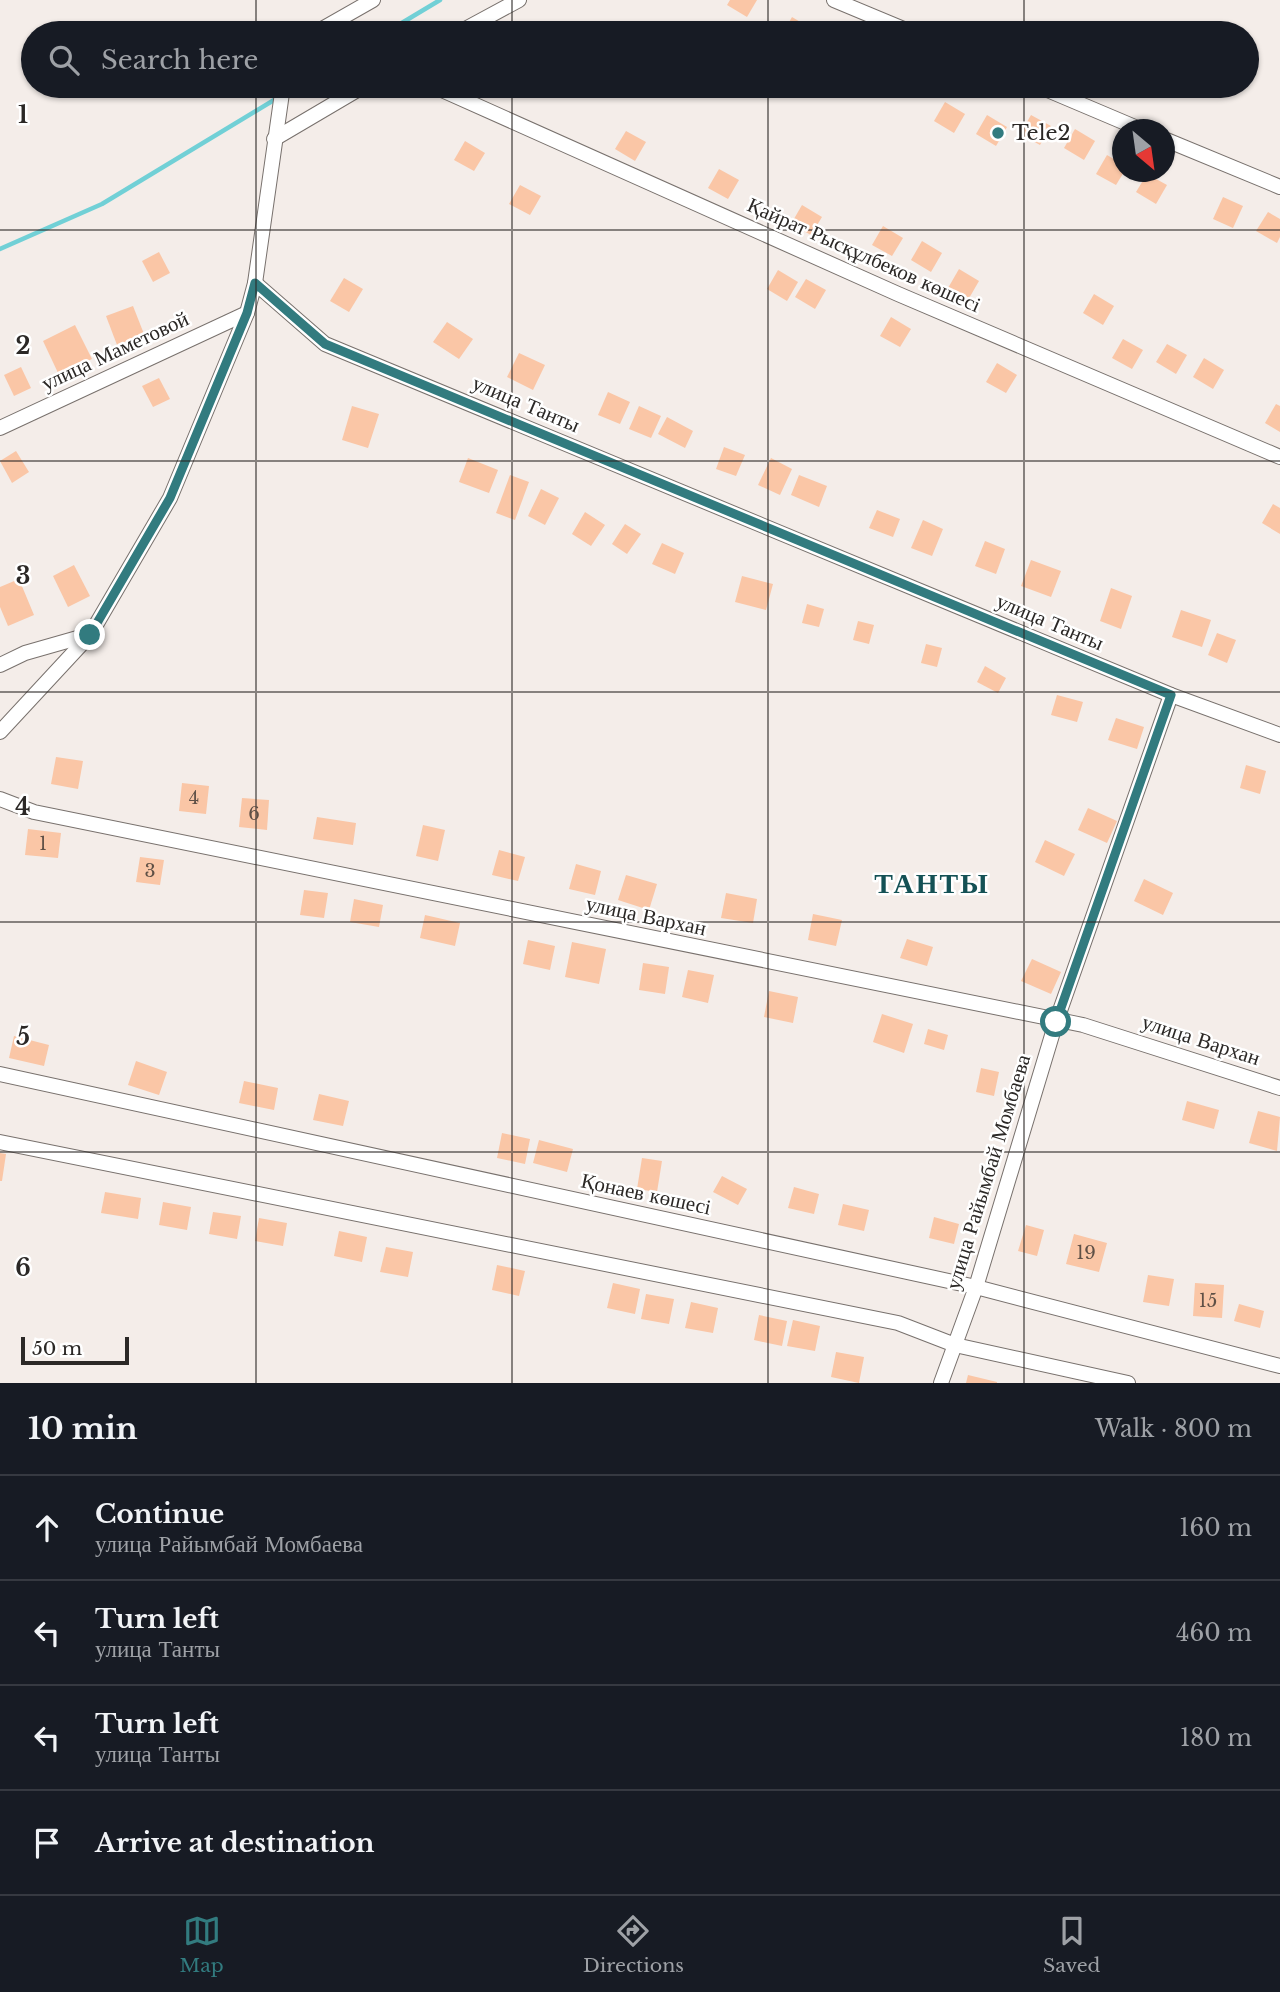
<!DOCTYPE html>
<meta charset="utf-8">
<style>
:root{--surface:#171b24;--page:#20242c;--text:#f1f3f6;--muted:#9ea1a6;--line:#363941;--accent:#327b7f}
body{margin:0;font-family:"Libre Baskerville",serif;background:var(--page);color:var(--text)}
.compass{position:absolute;left:1112px;top:119px;width:63px;height:63px;border-radius:50%;background:var(--surface);box-shadow:0 2px 5px #0004;rotate:151deg}
.scale{position:absolute;left:21px;bottom:18px;width:108px;box-sizing:border-box;padding-left:7px;border:4px solid #2b2826;border-top:0;font-size:19px;line-height:24px;white-space:nowrap;color:#2b2826;-webkit-text-stroke:5px #fff;paint-order:stroke}
.stop{position:absolute;width:21px;height:21px;margin:-16px;border:5px solid #327b7f;border-radius:50%;background:#fff}
.stop.end{background:#327b7f;border-color:#fff;box-shadow:0 2px 7px #0008}
.list{margin:0;padding:0;list-style:none}
h2{display:flex;justify-content:space-between;align-items:center;height:91px;margin:0;padding:0 28px;font-size:30px}
h2 small{font-size:23px;font-weight:400;color:var(--muted)}
.list li{display:grid;grid-template-columns:46px 1fr auto;gap:21px;align-items:center;box-sizing:border-box;height:105px;padding:0 28px;border-top:2px solid var(--line)}
.list b{display:block;font-size:26px;white-space:nowrap}
.list p{margin:0;font-size:23px;white-space:nowrap;color:var(--muted)}
.list em{font-size:23px;font-style:normal;color:var(--muted)}
.icon{flex:none;width:38px;height:38px;fill:none;stroke:currentColor;stroke-width:2;stroke-linecap:round;stroke-linejoin:round}
.map{position:relative;flex:none;width:1280px;height:1383px;overflow:hidden}
.search{position:absolute;background:var(--surface);box-shadow:0 2px 5px #0004;left:21px;right:21px;top:21px;height:77px;display:flex;align-items:center;gap:18px;box-sizing:border-box;padding:0 24px;border-radius:38px;color:var(--muted);font-size:26px}
.sheet{height:511px;background:var(--surface)}
nav{display:flex;justify-content:space-around;align-items:center;box-sizing:border-box;height:98px;border-top:2px solid var(--line);background:var(--surface);font-size:19px;color:var(--muted)}
nav a{display:grid;justify-items:center;gap:4px}
nav .on{color:var(--accent)}
.map>svg:first-child{display:block}
.lines{fill:none;stroke-linecap:round;stroke-linejoin:round}
.stream{stroke:#71d0d6;stroke-width:4.5}
.building{fill:#fac6a6}
.minor-casing{stroke:#78716d;stroke-width:16}
.minor{stroke:#fff;stroke-width:14}
.route{stroke:#327b7f;stroke-width:9}
.grid{fill:none;stroke:#2b2826;stroke-width:2;stroke-opacity:0.55}
.poi-dot{fill:#327b7f;stroke:#fff;stroke-width:2.5}
.labels{text-anchor:middle;dominant-baseline:central;stroke-width:5;stroke-linejoin:round;paint-order:stroke}
.number-label{font-size:18px;fill:#5f5046}
.poi-label{font-size:21px;fill:#2b2826;stroke:#fff;text-anchor:start}
.street-label{font-size:21px;fill:#2b2826;stroke:#fff}
.district-label{font-size:28px;font-weight:bold;letter-spacing:2px;fill:#145155;stroke:#fff}
.grid-label{font-size:23px;text-anchor:middle;font-weight:bold;fill:#2b2826;stroke:#fff;stroke-width:5;stroke-linejoin:round;paint-order:stroke}
</style>
<div class="map">
<svg width="1280" height="1383" viewBox="0 0 1280 1383">
<rect width="100%" height="100%" fill="#f4ede9"/>
<g class="lines">
<g class="stream">
<polyline points="385,33 440,0"/>
<polyline points="286,93 298,86"/>
<polyline points="0,249 102,204 279,97"/>
</g>
</g>
<g class="building">
<polygon points="730,0 757,0 747,17 727,5"/>
<polygon points="792,17 812,29 810,33 783,33"/>
<polygon points="945,102 965,114 954,133 934,121"/>
<polygon points="987,115 1007,127 996,146 976,134"/>
<polygon points="1031,115 1051,126 1040,145 1020,134"/>
<polygon points="1075,129 1095,141 1084,160 1064,148"/>
<polygon points="626,131 646,142 635,161 615,149"/>
<polygon points="465,141 485,153 474,171 454,160"/>
<polygon points="1107,155 1122,164 1124,172 1116,185 1096,174"/>
<polygon points="719,169 739,180 728,199 708,188"/>
<polygon points="1147,174 1167,185 1156,204 1136,192"/>
<polygon points="520,185 541,196 530,215 509,204"/>
<polygon points="1223,197 1243,206 1233,228 1213,219"/>
<polygon points="802,205 822,217 811,235 791,224"/>
<polygon points="1268,212 1280,219 1280,237 1277,243 1256,231"/>
<polygon points="883,226 903,238 892,256 872,245"/>
<polygon points="922,241 942,253 931,272 911,260"/>
<polygon points="159,252 170,273 153,282 142,261"/>
<polygon points="959,269 979,281 968,300 948,288"/>
<polygon points="778,270 798,282 787,301 767,289"/>
<polygon points="344,278 363,289 349,312 330,301"/>
<polygon points="806,279 826,290 815,309 795,297"/>
<polygon points="1094,294 1114,306 1103,325 1083,313"/>
<polygon points="133,306 144,334 117,345 106,316"/>
<polygon points="891,317 911,329 900,347 880,336"/>
<polygon points="447,322 473,339 459,359 433,342"/>
<polygon points="75,325 92,359 59,375 43,341"/>
<polygon points="1123,339 1143,350 1132,369 1112,358"/>
<polygon points="1167,344 1187,355 1176,374 1156,362"/>
<polygon points="519,353 545,365 533,390 507,377"/>
<polygon points="1204,358 1224,370 1213,389 1193,377"/>
<polygon points="997,363 1017,375 1006,393 986,382"/>
<polygon points="21,367 31,388 14,396 4,375"/>
<polygon points="159,378 170,399 153,407 142,386"/>
<polygon points="608,392 630,402 620,424 598,415"/>
<polygon points="1276,404 1280,406 1280,432 1265,423"/>
<polygon points="352,406 379,414 368,448 342,440"/>
<polygon points="639,406 661,416 651,438 629,429"/>
<polygon points="667,417 693,431 685,448 658,434"/>
<polygon points="724,447 745,455 736,476 716,469"/>
<polygon points="16,451 29,472 12,483 0,461"/>
<polygon points="468,458 498,470 489,493 459,482"/>
<polygon points="771,458 792,469 780,495 758,485"/>
<polygon points="510,475 529,482 515,520 496,513"/>
<polygon points="799,475 827,486 819,507 791,495"/>
<polygon points="541,489 559,498 545,525 528,516"/>
<polygon points="1273,504 1280,508 1280,534 1262,523"/>
<polygon points="877,510 900,519 893,537 869,528"/>
<polygon points="585,512 605,525 591,546 572,534"/>
<polygon points="923,520 943,529 932,556 911,548"/>
<polygon points="625,524 641,534 627,554 612,544"/>
<polygon points="985,541 1005,549 996,574 975,566"/>
<polygon points="662,543 684,553 675,574 652,564"/>
<polygon points="1031,560 1061,571 1051,597 1021,586"/>
<polygon points="74,565 90,596 68,607 53,576"/>
<polygon points="742,576 773,584 766,610 735,602"/>
<polygon points="19,579 34,615 8,626 0,607 0,587"/>
<polygon points="1111,588 1132,596 1121,629 1100,621"/>
<polygon points="807,604 824,609 819,627 802,623"/>
<polygon points="1181,610 1211,620 1202,647 1172,637"/>
<polygon points="858,621 874,625 869,644 853,640"/>
<polygon points="1217,633 1236,640 1227,663 1208,655"/>
<polygon points="926,644 942,648 937,667 921,663"/>
<polygon points="985,666 1006,678 998,693 977,682"/>
<polygon points="1057,695 1083,702 1077,722 1051,715"/>
<polygon points="1116,718 1144,727 1137,749 1108,740"/>
<polygon points="56,757 83,761 78,789 51,784"/>
<polygon points="1246,765 1266,771 1260,794 1240,788"/>
<polygon points="182,783 209,786 206,814 179,811"/>
<polygon points="242,798 269,800 267,830 239,827"/>
<polygon points="1088,808 1117,821 1107,843 1078,830"/>
<polygon points="317,817 356,823 353,845 313,839"/>
<polygon points="423,825 445,830 438,861 416,856"/>
<polygon points="28,829 61,833 58,858 25,855"/>
<polygon points="1045,840 1075,854 1064,876 1035,862"/>
<polygon points="499,850 525,857 518,881 492,875"/>
<polygon points="140,857 164,860 160,885 136,882"/>
<polygon points="576,864 601,871 595,895 569,889"/>
<polygon points="626,875 657,884 649,910 618,900"/>
<polygon points="1144,879 1173,893 1163,915 1134,901"/>
<polygon points="304,890 328,893 324,918 300,915"/>
<polygon points="726,893 757,899 753,923 721,918"/>
<polygon points="354,899 383,905 379,927 350,922"/>
<polygon points="813,914 842,920 836,946 808,940"/>
<polygon points="425,915 460,923 455,946 420,938"/>
<polygon points="907,939 933,947 927,966 900,958"/>
<polygon points="528,940 555,946 550,970 523,964"/>
<polygon points="572,942 606,949 599,984 565,977"/>
<polygon points="1032,959 1061,972 1051,994 1021,981"/>
<polygon points="643,963 669,967 665,994 639,990"/>
<polygon points="688,970 714,975 708,1003 682,997"/>
<polygon points="769,991 798,997 793,1023 764,1017"/>
<polygon points="882,1014 913,1024 904,1053 873,1042"/>
<polygon points="928,1029 948,1035 944,1050 924,1044"/>
<polygon points="14,1036 49,1045 44,1066 9,1058"/>
<polygon points="136,1061 167,1072 159,1095 128,1085"/>
<polygon points="981,1068 999,1072 994,1096 976,1092"/>
<polygon points="244,1081 278,1088 274,1110 239,1103"/>
<polygon points="319,1094 349,1101 343,1126 313,1120"/>
<polygon points="1187,1101 1219,1110 1214,1129 1182,1120"/>
<polygon points="1258,1111 1280,1117 1277,1151 1249,1143"/>
<polygon points="502,1133 530,1139 525,1164 497,1158"/>
<polygon points="539,1140 573,1149 567,1172 533,1163"/>
<polygon points="0,1153 6,1154 2,1181 0,1181"/>
<polygon points="642,1158 662,1161 657,1192 637,1189"/>
<polygon points="722,1176 747,1189 738,1205 713,1192"/>
<polygon points="794,1187 819,1194 814,1214 788,1208"/>
<polygon points="105,1192 141,1198 138,1219 101,1213"/>
<polygon points="163,1202 191,1207 187,1230 159,1225"/>
<polygon points="843,1204 869,1210 864,1231 838,1225"/>
<polygon points="213,1212 241,1216 237,1239 209,1234"/>
<polygon points="934,1217 959,1224 954,1244 929,1238"/>
<polygon points="259,1218 287,1223 283,1246 255,1241"/>
<polygon points="1026,1225 1044,1230 1037,1256 1018,1251"/>
<polygon points="339,1231 367,1237 362,1262 334,1256"/>
<polygon points="1074,1234 1107,1243 1099,1272 1066,1264"/>
<polygon points="386,1247 413,1252 408,1277 380,1272"/>
<polygon points="497,1265 525,1271 519,1296 492,1290"/>
<polygon points="1148,1275 1174,1279 1169,1306 1143,1302"/>
<polygon points="613,1283 640,1289 635,1314 607,1308"/>
<polygon points="1195,1283 1224,1285 1222,1318 1193,1316"/>
<polygon points="646,1294 674,1299 669,1324 641,1319"/>
<polygon points="691,1302 718,1308 713,1333 685,1328"/>
<polygon points="1239,1304 1264,1311 1260,1328 1234,1321"/>
<polygon points="759,1315 787,1321 782,1346 754,1340"/>
<polygon points="793,1320 820,1326 815,1351 787,1346"/>
<polygon points="836,1352 864,1357 859,1383 831,1377"/>
<polygon points="968,1375 997,1382 997,1383 966,1383"/>
</g>
<g class="lines">
<defs>
<g id="minor">
<polyline points="834,0 913,33"/>
<polyline points="315,33 373,0"/>
<polyline points="458,33 519,0"/>
<polyline points="433,86 898,294 1280,457"/>
<polyline points="1038,86 1142,130"/>
<polyline points="274,139 364,86"/>
<polyline points="1164,139 1280,187"/>
<polyline points="255,283 283,86"/>
<polyline points="0,428 247,313"/>
<polyline points="0,665 25,653 88,635"/>
<polyline points="0,732 90,635 170,498 247,313 255,283 325,344 1171,695 1280,735"/>
<polyline points="0,799 34,812 1083,1025 1280,1088"/>
<polyline points="0,1074 976,1287 1280,1366"/>
<polyline points="0,1142 898,1323 955,1345 1128,1383"/>
<polyline points="941,1383 976,1287 1056,1022 1171,695"/>
</g>
</defs>
<use href="#minor" class="minor-casing"/>
<use href="#minor" class="minor"/>
</g>
<g class="lines">
<polyline class="route" points="90,635 170,498 247,313 255,283 325,344 1171,695 1056,1022"/>
</g>
<path class="grid" d="M256,0V33M512,0V33M768,0V33M1024,0V33M256,86V1383M512,86V1383M768,86V1383M1024,86V1383M0,230H1280M0,461H1280M0,692H1280M0,922H1280M0,1152H1280"/>
<circle class="poi-dot" cx="998" cy="133" r="7"/>
<g class="labels">
<g class="number-label">
<text x="194" y="798">4</text>
<text x="254" y="814">6</text>
<text x="43" y="844">1</text>
<text x="150" y="871">3</text>
<text x="1086" y="1253">19</text>
<text x="1208" y="1301">15</text>
</g>
<g class="poi-label">
<text x="1012" y="133">Tele2</text>
</g>
<g class="street-label">
<text transform="translate(864 255) rotate(24)">Қайрат Рысқұлбеков көшесі</text>
<text transform="translate(115 351) rotate(-25)">улица Маметовой</text>
<text transform="translate(526 404) rotate(23)">улица Танты</text>
<text transform="translate(1050 622) rotate(23)">улица Танты</text>
<text transform="translate(646 916) rotate(12)">улица Вархан</text>
<text transform="translate(1201 1040) rotate(18)">улица Вархан</text>
<text transform="translate(988 1172) rotate(-73)">улица Райымбай Момбаева</text>
<text transform="translate(646 1194) rotate(12)">Қонаев көшесі</text>
</g>
<g class="district-label">
<text x="932" y="883">ТАНТЫ</text>
</g>
</g>
<g class="grid-label">
<text x="23" y="123">1</text>
<text x="23" y="354">2</text>
<text x="23" y="584">3</text>
<text x="23" y="815">4</text>
<text x="23" y="1045">5</text>
<text x="23" y="1276">6</text>
</g>
</svg>
<svg class="compass" viewBox="-18 -18 36 36"><path d="M0-13l5 13h-10z" fill="#e53935"/><path d="M0 13l5-13h-10z" fill="#9ea1a6"/></svg>
<div class="scale">50 m</div>
<div class="stop" style="left:1056px;top:1022px"></div>
<div class="stop end" style="left:90px;top:635px"></div>
<div class="search"><svg class="icon" aria-label="search" viewBox="0 0 24 24"><circle cx="10" cy="10" r="6"/><path d="M15 15l6 6"/></svg>Search here</div>
</div>
<section class="sheet">
<h2>10 min<small>Walk · 800 m</small></h2>
<ul class="list">
<li><svg class="icon" aria-label="ahead" viewBox="0 0 24 24"><path d="M12 20V5M6 11l6-6 6 6"/></svg><div><b>Continue</b><p>улица Райымбай Момбаева</p></div><em>160 m</em></li>
<li><svg class="icon" aria-label="left" viewBox="0 0 24 24"><path d="M17 20v-9H6M10 6l-5 5 5 5"/></svg><div><b>Turn left</b><p>улица Танты</p></div><em>460 m</em></li>
<li><svg class="icon" aria-label="left" viewBox="0 0 24 24"><path d="M17 20v-9H6M10 6l-5 5 5 5"/></svg><div><b>Turn left</b><p>улица Танты</p></div><em>180 m</em></li>
<li><svg class="icon" aria-label="arrive" viewBox="0 0 24 24"><path d="M6 21V4h12l-3 4 3 4H6"/></svg><div><b>Arrive at destination</b></div></li>
</ul>
</section>
<nav>
<a class="on"><svg class="icon" aria-label="map" viewBox="0 0 24 24"><path d="M3 6l6-2 6 2 6-2v14l-6 2-6-2-6 2zM9 4v14M15 6v14"/></svg>Map</a>
<a><svg class="icon" aria-label="directions" viewBox="0 0 24 24"><path d="M12 3l9 9-9 9-9-9zM9 14v-3h6M13 9l2 2-2 2"/></svg>Directions</a>
<a><svg class="icon" aria-label="saved" viewBox="0 0 24 24"><path d="M7 4h10v16l-5-4-5 4z"/></svg>Saved</a>
</nav>
